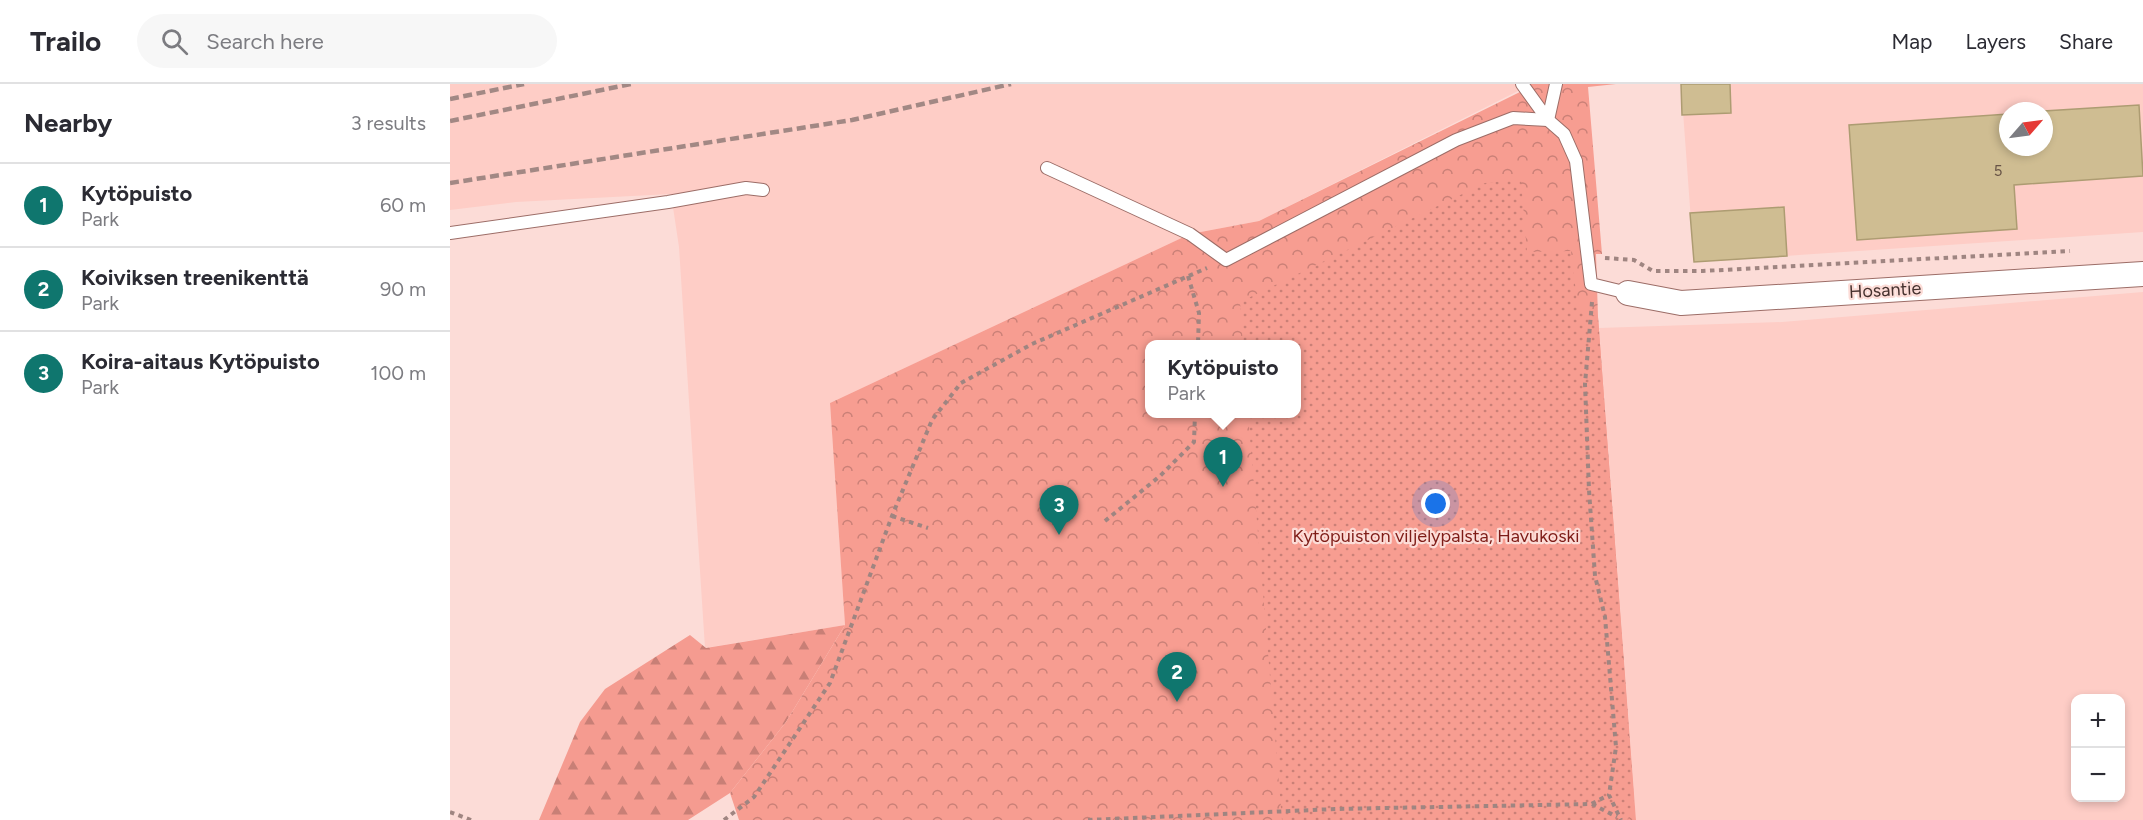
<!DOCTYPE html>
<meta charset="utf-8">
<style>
:root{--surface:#fff;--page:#f7f7f7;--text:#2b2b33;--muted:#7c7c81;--line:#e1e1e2;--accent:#0f766e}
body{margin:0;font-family:Figtree,sans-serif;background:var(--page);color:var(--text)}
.controls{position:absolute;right:18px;bottom:18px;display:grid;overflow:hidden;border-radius:12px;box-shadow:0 3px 9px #0003}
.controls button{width:54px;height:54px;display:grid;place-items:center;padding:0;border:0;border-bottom:2px solid var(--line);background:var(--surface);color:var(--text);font:30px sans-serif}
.compass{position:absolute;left:1549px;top:18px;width:54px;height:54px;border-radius:50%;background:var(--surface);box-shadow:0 3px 9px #0003;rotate:62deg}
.you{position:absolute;left:986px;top:420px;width:21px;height:21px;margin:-15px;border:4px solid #fff;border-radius:50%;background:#1a73e8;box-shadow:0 0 0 9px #1a73e833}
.badge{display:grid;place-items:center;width:39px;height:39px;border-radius:50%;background:var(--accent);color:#fff;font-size:20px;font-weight:700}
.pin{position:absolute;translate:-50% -50px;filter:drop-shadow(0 2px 3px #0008)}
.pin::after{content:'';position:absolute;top:32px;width:21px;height:18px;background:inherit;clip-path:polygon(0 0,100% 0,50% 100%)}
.popup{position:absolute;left:695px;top:256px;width:156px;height:78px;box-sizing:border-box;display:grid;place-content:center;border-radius:12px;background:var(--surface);filter:drop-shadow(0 2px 4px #0005);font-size:20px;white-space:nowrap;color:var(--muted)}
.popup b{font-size:22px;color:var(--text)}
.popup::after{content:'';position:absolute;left:50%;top:100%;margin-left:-12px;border:12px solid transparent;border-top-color:var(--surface)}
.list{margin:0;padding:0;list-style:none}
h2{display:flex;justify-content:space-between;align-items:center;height:78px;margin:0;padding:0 24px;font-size:26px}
h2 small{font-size:20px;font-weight:400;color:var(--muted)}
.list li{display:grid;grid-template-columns:39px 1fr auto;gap:18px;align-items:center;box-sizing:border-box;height:84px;padding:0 24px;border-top:2px solid var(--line)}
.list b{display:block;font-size:22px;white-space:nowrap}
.list p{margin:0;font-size:20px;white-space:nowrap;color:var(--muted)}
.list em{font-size:20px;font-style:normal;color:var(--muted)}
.icon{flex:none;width:33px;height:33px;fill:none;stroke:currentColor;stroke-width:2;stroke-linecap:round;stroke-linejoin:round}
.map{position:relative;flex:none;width:1693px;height:736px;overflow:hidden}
header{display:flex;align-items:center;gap:36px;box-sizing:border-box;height:84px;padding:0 30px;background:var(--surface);border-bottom:2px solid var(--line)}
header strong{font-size:28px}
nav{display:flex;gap:33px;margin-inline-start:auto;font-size:21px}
.search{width:420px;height:54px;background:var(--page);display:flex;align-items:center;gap:15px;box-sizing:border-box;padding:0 21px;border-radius:33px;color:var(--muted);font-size:22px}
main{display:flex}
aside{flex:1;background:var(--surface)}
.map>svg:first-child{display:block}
.built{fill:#fecdc6;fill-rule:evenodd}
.forest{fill:url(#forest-firs)}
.park{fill:url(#park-crowns);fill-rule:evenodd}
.garden{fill:url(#garden-dots)}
.building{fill:#cfbd92;stroke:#ad9c72;stroke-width:1.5}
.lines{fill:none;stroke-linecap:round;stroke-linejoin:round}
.service-casing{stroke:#9c6d67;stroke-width:14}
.minor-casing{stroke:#9c6d67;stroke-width:26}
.path{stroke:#9f8581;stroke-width:4;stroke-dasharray:4.5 4.5;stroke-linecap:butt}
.service{stroke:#fff;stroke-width:12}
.minor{stroke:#fff;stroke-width:24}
.rail{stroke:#a28884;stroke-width:4.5;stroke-dasharray:9 4.5;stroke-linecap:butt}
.labels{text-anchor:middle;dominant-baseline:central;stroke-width:4.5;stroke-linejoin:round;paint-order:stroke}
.number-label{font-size:15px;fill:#675346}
.street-label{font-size:18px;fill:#44302d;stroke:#fcdcd7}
.park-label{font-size:18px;fill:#7e1c17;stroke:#fcdcd7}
</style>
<header>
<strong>Trailo</strong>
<div class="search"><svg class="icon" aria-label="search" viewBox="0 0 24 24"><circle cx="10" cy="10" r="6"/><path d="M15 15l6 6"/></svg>Search here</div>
<nav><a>Map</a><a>Layers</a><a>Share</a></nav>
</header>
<main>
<aside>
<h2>Nearby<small>3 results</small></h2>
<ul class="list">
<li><span class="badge">1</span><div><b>Kytöpuisto</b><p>Park</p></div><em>60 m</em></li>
<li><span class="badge">2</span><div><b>Koiviksen treenikenttä</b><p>Park</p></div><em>90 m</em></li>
<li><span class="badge">3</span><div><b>Koira-aitaus Kytöpuisto</b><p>Park</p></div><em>100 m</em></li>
</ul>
</aside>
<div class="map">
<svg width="1693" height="736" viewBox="0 0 1693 736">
<defs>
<pattern id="forest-firs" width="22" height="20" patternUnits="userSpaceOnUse" patternTransform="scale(1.5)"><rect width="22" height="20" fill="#f59b90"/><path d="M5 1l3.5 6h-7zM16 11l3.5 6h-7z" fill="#c87f76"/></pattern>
<pattern id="park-crowns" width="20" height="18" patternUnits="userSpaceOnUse" patternTransform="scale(1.5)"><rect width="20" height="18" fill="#f79d91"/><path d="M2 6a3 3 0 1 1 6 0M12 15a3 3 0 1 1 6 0" fill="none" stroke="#ca8077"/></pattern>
<pattern id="garden-dots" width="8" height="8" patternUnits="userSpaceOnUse" patternTransform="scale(1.5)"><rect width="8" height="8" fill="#f79d91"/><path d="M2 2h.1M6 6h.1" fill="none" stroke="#ca8077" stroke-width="1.8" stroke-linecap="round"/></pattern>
</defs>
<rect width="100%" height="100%" fill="#fcdcd7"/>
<g class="built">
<polygon points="0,0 1082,0 809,137 740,150 380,319 395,541 255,564 229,163 221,110 66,118 0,126"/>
<path d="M1231,0H1693V148L1244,178ZM1558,27H1594V63H1558Z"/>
<path d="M1693,208V736H1186L1149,244L1332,238ZM1626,614H1670V714H1626Z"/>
</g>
<polygon class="forest" points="395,541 336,638 280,709 238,736 89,736 130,638 155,605 240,551 256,564"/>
<path class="park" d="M1076,0H1166L1138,3L1152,170H1146L1148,233L1186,736H289L280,709L336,638L395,541L380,319L740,150L809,137L1076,5ZM700,260H846V330H700Z"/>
<polygon class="garden" points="1071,95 1077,168 1121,167 1128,225 1148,233 1184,715 1178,736 832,736 798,330 846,330 846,260 793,260 790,218 1035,99"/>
<g class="building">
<polygon points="1231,0 1280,0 1281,29 1232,31"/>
<polygon points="1689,21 1693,92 1564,101 1567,145 1407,156 1399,41 1558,30 1558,63 1594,63 1594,27"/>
<polygon points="1334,123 1337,172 1244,178 1240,129"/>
</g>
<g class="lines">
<defs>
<g id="service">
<polyline points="1072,0 1098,36"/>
<polyline points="1098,36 1106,0"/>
<polyline points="597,84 740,150 776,176 1006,56 1063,34 1098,36 1114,50 1126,77 1141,200 1178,209"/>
<polyline points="0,149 218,118 296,104 313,106"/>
</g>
<polyline id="minor" points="1178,209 1231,219 1693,190"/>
</defs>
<use href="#service" class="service-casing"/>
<use href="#minor" class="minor-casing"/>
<g class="path">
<polyline points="1155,174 1184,176 1203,187 1253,187 1620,167"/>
<polyline points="738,192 749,229 748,260"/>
<polyline points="1142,218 1135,300 1139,406 1145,492 1155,533 1166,663 1159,711 1171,736"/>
<polyline points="442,432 478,444"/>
<polyline points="655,437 710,392 744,358 745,330"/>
<polyline points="1142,720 1167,733"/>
<polyline points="0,728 21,736"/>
<polyline points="274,736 304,713 380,599 442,432 482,336 511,299 582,260 757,184"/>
<polyline points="638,736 885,725 1141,720 1159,711"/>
</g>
<use href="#service" class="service"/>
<use href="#minor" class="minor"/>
<g class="rail">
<polyline points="0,15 74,0"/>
<polyline points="0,37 181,0"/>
<polyline points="0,99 402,36 561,0"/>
</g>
</g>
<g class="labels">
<g class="number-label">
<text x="1548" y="87">5</text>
</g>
<g class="street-label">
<text transform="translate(1435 206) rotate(-3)">Hosantie</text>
</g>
<g class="park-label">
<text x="986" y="452">Kytöpuiston viljelypalsta, Havukoski</text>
</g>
</g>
</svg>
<div class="controls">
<button>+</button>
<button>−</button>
</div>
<svg class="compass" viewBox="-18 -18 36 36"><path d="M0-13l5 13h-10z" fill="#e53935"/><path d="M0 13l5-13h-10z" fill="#7c7c81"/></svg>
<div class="you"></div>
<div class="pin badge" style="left:773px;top:403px">1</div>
<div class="popup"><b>Kytöpuisto</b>Park</div>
<div class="pin badge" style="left:727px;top:618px">2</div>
<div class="pin badge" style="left:609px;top:451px">3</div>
</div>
</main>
